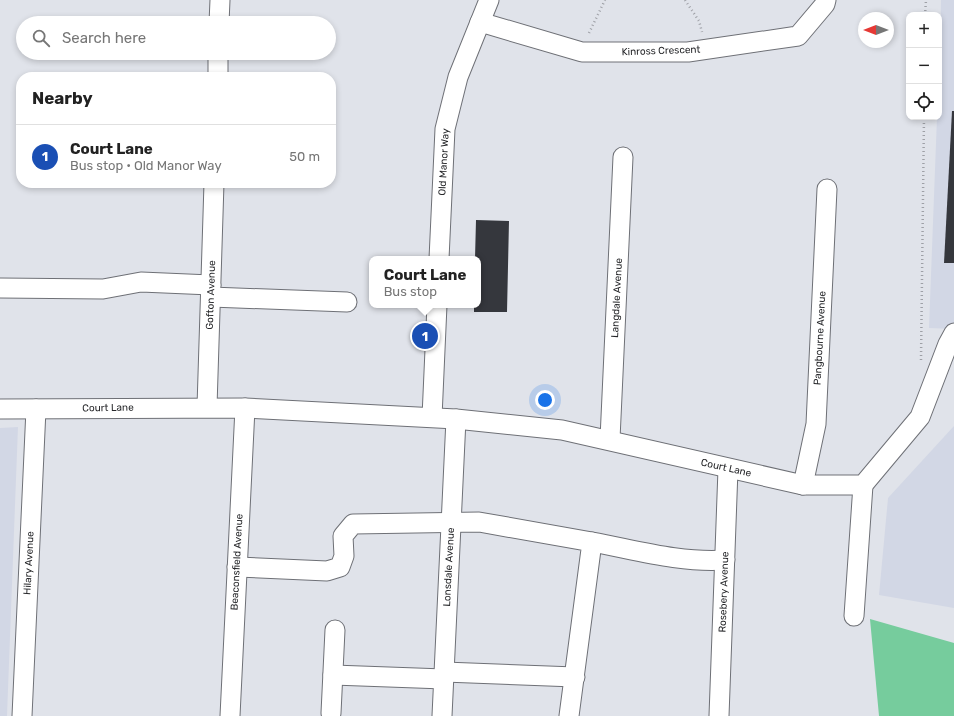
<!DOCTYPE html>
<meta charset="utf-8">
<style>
:root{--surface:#fff;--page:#f6f6f6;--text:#222;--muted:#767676;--line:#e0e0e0;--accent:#7c3aed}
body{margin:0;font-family:Rubik,sans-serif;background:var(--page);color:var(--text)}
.controls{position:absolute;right:12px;top:12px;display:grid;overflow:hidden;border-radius:8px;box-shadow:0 2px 6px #0003}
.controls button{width:36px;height:36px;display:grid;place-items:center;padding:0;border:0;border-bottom:1px solid var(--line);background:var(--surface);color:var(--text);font:20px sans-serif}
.compass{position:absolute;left:858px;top:12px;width:36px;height:36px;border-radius:50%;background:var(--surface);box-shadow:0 2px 6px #0003;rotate:270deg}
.you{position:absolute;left:545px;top:400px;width:14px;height:14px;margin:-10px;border:3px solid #fff;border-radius:50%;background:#1a73e8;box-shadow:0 0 0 6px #1a73e833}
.badge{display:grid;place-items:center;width:26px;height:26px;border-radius:50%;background:var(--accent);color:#fff;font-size:13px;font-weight:700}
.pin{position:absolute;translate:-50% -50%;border:2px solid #fff;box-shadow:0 1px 4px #0006}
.popup{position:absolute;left:369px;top:256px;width:112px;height:52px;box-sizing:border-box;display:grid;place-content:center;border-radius:8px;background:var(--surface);filter:drop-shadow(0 1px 3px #0005);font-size:13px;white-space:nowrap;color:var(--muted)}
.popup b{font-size:15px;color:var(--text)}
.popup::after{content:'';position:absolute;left:50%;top:100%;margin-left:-8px;border:8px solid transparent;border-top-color:var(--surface)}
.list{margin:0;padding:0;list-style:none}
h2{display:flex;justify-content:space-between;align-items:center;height:52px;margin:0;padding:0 16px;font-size:17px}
h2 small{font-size:13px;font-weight:400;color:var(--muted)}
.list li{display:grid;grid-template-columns:26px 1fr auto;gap:12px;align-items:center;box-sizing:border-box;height:64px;padding:0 16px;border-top:1px solid var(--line)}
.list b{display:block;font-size:15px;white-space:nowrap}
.list p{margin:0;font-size:13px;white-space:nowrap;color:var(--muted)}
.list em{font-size:13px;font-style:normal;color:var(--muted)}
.icon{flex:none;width:22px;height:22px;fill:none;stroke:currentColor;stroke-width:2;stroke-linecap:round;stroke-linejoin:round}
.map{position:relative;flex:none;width:954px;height:716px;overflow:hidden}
.search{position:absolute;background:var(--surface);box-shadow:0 2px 6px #0003;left:16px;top:16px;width:320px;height:44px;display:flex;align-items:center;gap:10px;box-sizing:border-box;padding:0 14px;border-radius:22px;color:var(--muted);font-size:15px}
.panel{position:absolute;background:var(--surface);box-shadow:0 2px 6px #0003;left:16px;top:72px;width:320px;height:116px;border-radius:16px}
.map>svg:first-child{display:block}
.built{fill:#d2d7e5}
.green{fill:#76cc9d}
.building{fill:#35373d}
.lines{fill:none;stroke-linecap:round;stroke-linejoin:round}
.minor-casing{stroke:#6e7076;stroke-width:21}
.path{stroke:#9ea0a6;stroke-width:2.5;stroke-dasharray:1 3;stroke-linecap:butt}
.minor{stroke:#fff;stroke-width:19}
.labels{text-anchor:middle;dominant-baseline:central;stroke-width:4;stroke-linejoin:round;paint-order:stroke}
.street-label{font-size:10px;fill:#26272a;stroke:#fff}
</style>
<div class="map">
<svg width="954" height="716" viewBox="0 0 954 716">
<rect width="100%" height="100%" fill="#e0e3ea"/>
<g class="built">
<polygon points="941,0 954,0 954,329 929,328 937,117 939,117"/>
<polygon points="954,426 954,608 879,595 888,498"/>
<polygon points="18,427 7,716 0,716 0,428"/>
</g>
<polygon class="green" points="870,619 954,643 954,716 879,716"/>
<g class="building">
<polygon points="952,111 954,111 954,263 944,263"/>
<polygon points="476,220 509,221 507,312 474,312 474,305 478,305 478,259 475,259"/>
</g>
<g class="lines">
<defs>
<g id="minor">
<polyline points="480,22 582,52 688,52 798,36 825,4 826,0"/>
<polyline points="219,23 220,0"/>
<polyline points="218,77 218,53"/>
<polyline points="439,259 445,129 458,77 489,0"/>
<polyline points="0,288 103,289 141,282 211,285"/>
<polyline points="211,297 347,302"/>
<polyline points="207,407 214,183"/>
<polyline points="0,409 245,408 456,419 562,430 803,485 863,485 920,417 948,344 954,333"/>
<polyline points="432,417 437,305"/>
<polyline points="610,439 623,157"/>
<polyline points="803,485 816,424 827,189"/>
<path d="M592,542C636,550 680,563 725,560"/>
<polyline points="237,567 327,571 340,567 344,556 343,536 353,524 479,522 592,542 569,716"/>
<polyline points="854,616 863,485"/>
<polyline points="444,672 575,677"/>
<polyline points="333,675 444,679"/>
<polyline points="331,713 335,630"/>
<polyline points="22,716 36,409"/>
<polyline points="230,716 245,408"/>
<polyline points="442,716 456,419"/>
<polyline points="719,716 728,469"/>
</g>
</defs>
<use href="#minor" class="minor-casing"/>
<g class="path">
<polyline points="685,0 699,21 702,32"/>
<polyline points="925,15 926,0"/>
<polyline points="589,33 605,0"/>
<polyline points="921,360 924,117"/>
</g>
<use href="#minor" class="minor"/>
</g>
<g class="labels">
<g class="street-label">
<text transform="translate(661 51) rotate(-2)">Kinross Crescent</text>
<text transform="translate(444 162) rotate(-87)">Old Manor Way</text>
<text transform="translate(211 295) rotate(-88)">Gofton Avenue</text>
<text transform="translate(617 298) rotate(-87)">Langdale Avenue</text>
<text transform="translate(820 338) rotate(-87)">Pangbourne Avenue</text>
<text transform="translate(108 408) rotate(-1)">Court Lane</text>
<text transform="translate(726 468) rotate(13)">Court Lane</text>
<text transform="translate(237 562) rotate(-87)">Beaconsfield Avenue</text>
<text transform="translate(29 563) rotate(-87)">Hilary Avenue</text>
<text transform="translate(449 567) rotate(-87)">Lonsdale Avenue</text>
<text transform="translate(724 592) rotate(-88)">Rosebery Avenue</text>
</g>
</g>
</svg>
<div class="controls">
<button>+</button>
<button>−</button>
<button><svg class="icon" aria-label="locate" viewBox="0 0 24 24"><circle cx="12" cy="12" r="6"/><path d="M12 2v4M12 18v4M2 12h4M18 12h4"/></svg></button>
</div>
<svg class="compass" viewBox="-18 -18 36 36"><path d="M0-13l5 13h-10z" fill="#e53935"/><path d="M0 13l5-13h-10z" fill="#767676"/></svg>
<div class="you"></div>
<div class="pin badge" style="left:425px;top:336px;background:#1a4fb4">1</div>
<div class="popup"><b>Court Lane</b>Bus stop</div>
<div class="search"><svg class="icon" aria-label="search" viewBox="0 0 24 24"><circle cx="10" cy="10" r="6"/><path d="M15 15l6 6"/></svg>Search here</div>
<section class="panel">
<h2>Nearby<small></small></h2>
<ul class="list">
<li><span class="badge" style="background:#1a4fb4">1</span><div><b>Court Lane</b><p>Bus stop · Old Manor Way</p></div><em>50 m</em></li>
</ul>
</section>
</div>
